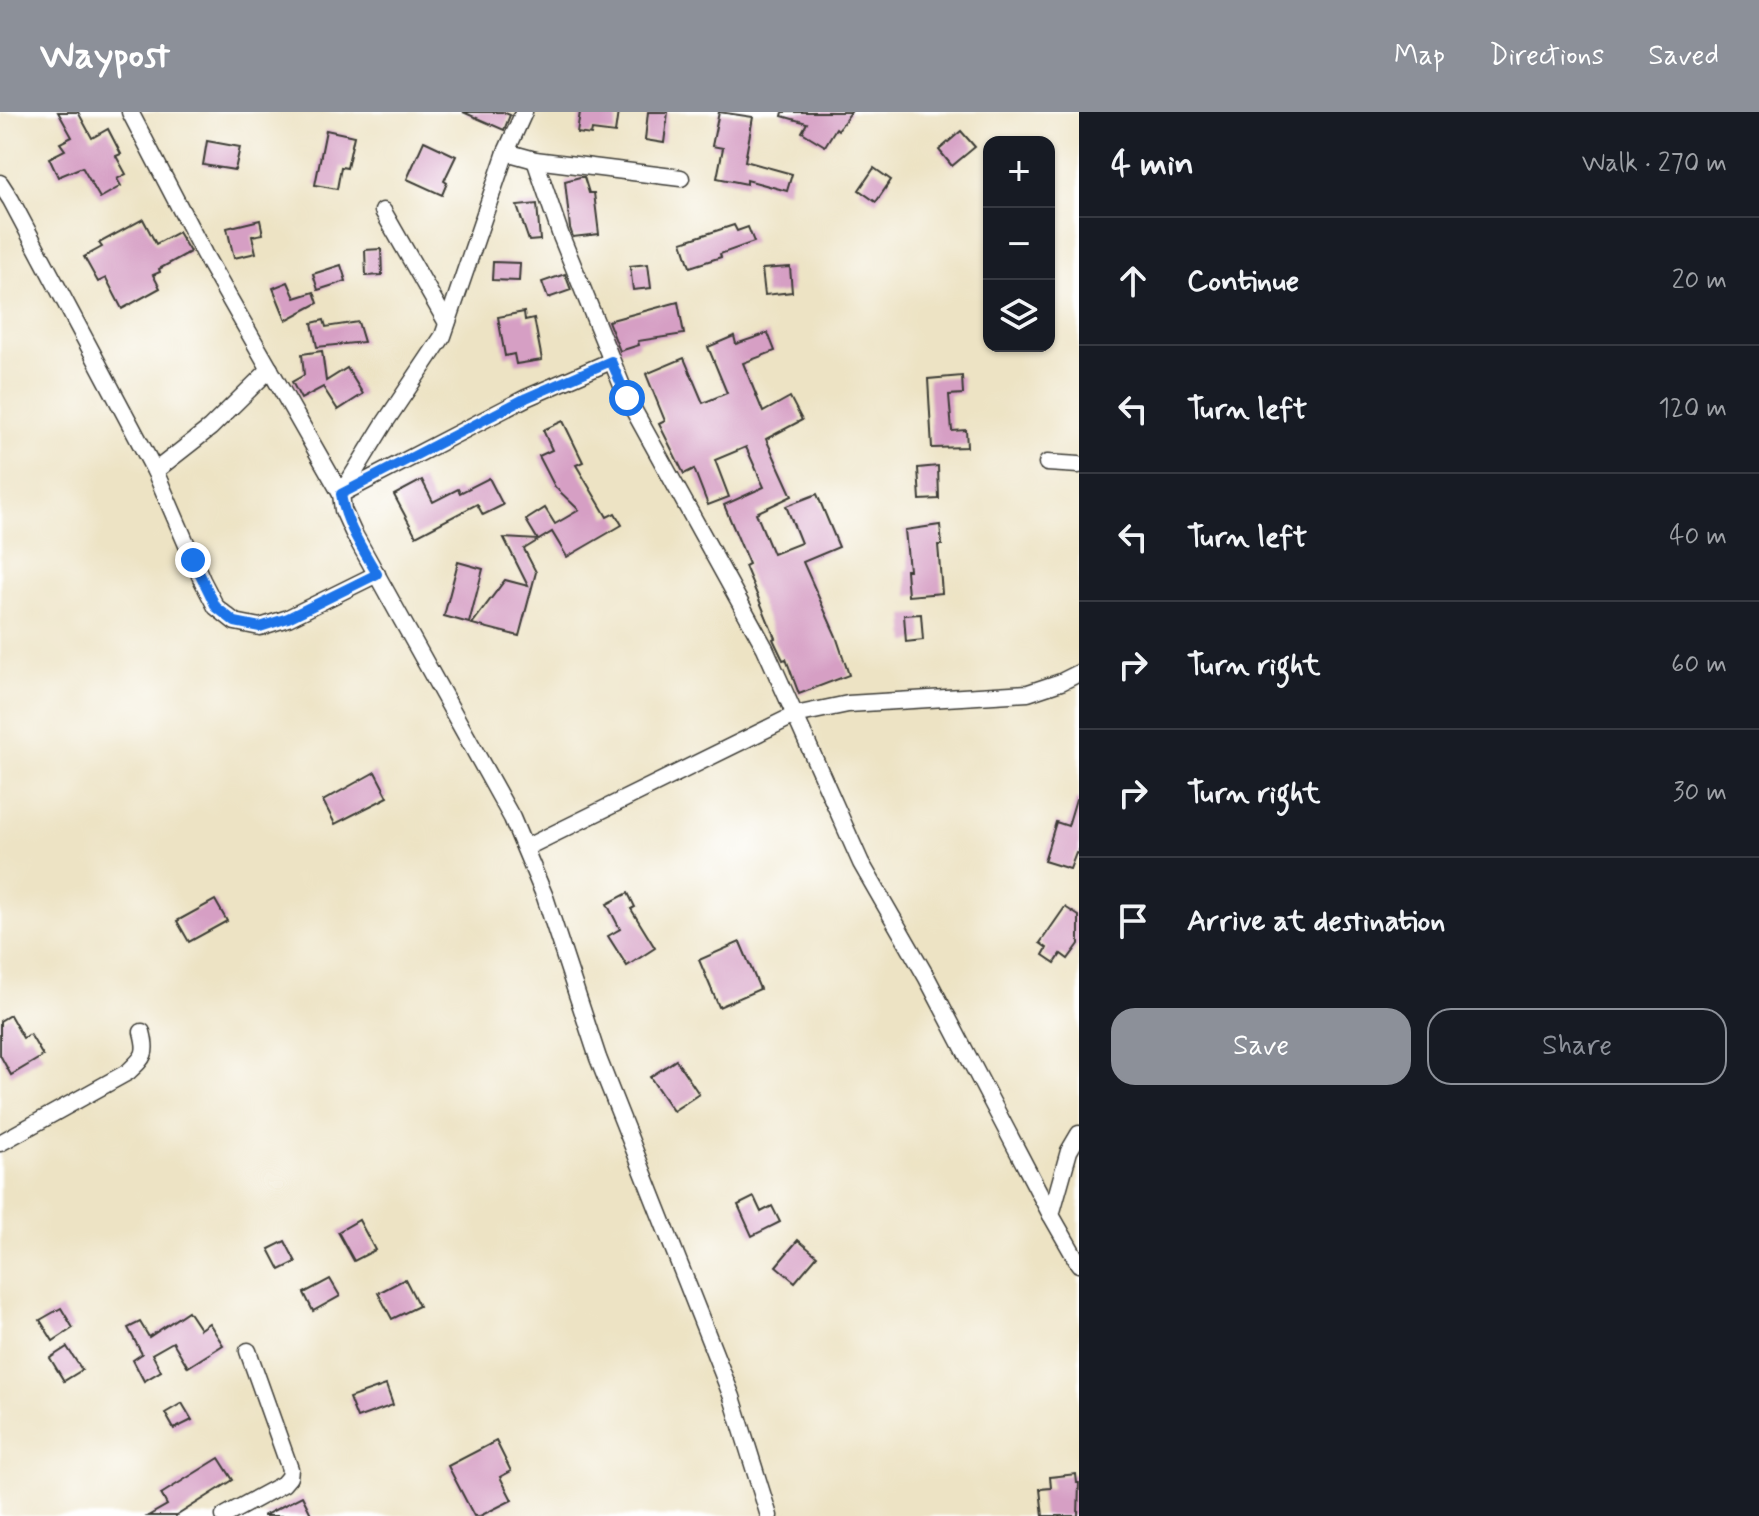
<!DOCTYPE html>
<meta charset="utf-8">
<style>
:root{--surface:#171b24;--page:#242831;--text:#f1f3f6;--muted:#9ea1a6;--line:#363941;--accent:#8c9099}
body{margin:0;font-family:Mynerve,sans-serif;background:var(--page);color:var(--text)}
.controls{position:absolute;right:24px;top:24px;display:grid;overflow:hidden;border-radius:16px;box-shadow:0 2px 6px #0004}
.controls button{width:72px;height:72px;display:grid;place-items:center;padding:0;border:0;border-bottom:2px solid var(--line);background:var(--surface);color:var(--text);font:40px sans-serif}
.stop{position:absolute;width:24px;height:24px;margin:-18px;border:6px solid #1a73e8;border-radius:50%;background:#fff}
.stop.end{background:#1a73e8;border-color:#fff;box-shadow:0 2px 8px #0008}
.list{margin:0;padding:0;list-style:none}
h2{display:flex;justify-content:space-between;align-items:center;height:104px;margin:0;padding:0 32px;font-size:34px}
h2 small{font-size:26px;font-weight:400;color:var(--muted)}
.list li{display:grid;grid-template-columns:52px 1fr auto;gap:24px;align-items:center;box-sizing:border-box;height:128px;padding:0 32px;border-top:2px solid var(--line)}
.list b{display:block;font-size:30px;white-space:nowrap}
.list em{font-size:26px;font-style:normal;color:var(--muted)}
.actions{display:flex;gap:16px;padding:24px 32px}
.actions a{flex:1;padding:18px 0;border:2px solid var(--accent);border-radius:24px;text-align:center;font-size:28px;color:var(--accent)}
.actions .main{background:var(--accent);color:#fff}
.icon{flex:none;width:44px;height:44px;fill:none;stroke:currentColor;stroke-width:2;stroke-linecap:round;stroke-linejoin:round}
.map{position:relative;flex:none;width:1079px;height:1404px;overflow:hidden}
header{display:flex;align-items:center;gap:48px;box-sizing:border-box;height:112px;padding:0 40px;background:var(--accent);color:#fff}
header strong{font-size:38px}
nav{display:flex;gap:44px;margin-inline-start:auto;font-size:28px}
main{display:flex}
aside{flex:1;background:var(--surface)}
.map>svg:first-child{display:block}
.building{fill:#d69fc4}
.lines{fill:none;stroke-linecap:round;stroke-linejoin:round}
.minor-casing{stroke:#3b3a35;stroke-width:19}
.minor{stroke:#fff;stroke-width:16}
.route{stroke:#1a73e8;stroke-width:10}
</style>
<header>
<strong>Waypost</strong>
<nav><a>Map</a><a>Directions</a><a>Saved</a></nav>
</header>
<main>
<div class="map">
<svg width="1079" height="1404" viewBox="0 0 1079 1404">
<rect width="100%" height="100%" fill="#fff"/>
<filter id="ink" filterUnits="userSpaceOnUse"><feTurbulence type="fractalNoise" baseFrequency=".0125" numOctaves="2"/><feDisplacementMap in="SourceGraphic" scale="16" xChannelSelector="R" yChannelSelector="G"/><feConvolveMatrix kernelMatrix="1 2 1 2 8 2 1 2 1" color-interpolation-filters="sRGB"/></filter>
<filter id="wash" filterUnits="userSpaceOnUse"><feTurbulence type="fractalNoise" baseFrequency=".006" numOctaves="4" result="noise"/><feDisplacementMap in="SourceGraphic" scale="32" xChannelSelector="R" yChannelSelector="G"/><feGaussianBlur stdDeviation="1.8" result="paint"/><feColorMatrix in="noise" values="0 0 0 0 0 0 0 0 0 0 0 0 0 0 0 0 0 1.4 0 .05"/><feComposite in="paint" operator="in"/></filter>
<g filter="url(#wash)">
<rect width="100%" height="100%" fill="#ede3c4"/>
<g id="blocks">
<g class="building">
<polygon points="58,0 78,0 92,26 108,17 121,42 116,44 126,62 117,67 121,74 100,86 82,55 58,65 49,46 65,38 60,31 72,25"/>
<polygon points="463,0 503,0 510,3 504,18"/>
<polygon points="580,0 618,0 615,21 592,18 591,23 577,21"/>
<polygon points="648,0 668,0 664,31 645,28"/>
<polygon points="719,0 753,5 745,49 792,62 787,79 747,68 747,72 717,66 723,36 712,34"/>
<polygon points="783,0 851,0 838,18 836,16 825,34 802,20 807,11 782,4"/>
<polygon points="326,18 354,24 347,56 341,55 337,77 315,73"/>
<polygon points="961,19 975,35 952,54 939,38"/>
<polygon points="207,29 240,35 235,58 203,53"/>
<polygon points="424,29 456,44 444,69 447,71 442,83 407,67"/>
<polygon points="874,56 891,68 876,90 859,78"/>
<polygon points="580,65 584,65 589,81 594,81 599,122 573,125 570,116 565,69"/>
<polygon points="537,92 540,128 529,129 517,94"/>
<polygon points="143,107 156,132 178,120 190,140 159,157 160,160 153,163 160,176 122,197 106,166 98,170 84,145 102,135 99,131"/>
<polygon points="260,108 263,122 252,124 256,141 234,146 227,116"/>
<polygon points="734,113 737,119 748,115 754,130 720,142 721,145 690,155 682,130"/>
<polygon points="381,137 382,163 366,164 365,138"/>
<polygon points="493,150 520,151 519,169 492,168"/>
<polygon points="648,152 651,176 633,178 630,154"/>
<polygon points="341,153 346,169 318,178 313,162"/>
<polygon points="790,155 792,180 765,183 762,157"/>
<polygon points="565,162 571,178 548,186 542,170"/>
<polygon points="288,170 295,186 314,180 318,191 286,208 273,176"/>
<polygon points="678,190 684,222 638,229 639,233 620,239 608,209"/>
<polygon points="524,200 525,208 534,206 542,248 516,252 514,242 505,244 498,205"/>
<polygon points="324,208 326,215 358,210 364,230 317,235 312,211"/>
<polygon points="768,221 775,239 743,251 763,300 790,285 802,308 766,327 792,384 756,401 773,442 801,431 786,394 817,382 839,435 803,450 836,524 849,563 799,582 786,547 783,548 773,527 775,526 745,454 749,452 724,393 764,375 746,335 715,348 729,385 708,393 694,357 684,362 659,312 665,309 646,262 684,246 703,291 727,281 708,235 734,224 736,232"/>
<polygon points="322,239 326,269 347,256 363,282 338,298 323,275 301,287 292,270 304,263 302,242"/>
<polygon points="962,264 963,282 949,283 952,319 966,318 967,335 932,336 928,267"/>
<polygon points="563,309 583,350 576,353 607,405 615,401 622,413 567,445 552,420 524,437 536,460 519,524 472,512 505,468 528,474 504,426 538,428 526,408 545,396 555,412 579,398 555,375 539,344 552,338 543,318"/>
<polygon points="938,354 939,387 920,388 918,356"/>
<polygon points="489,366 503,393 483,403 477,392 416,424 394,383 422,368 433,390 458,377 460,381"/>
<polygon points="940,413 942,433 938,433 942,481 908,484 906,458 909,458 905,418"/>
<polygon points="458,450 483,457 469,511 444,504"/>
<polygon points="921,502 923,528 906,530 904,503"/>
<polygon points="375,660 388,685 335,712 323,689"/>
<polygon points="1076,687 1079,688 1079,742 1076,741 1070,757 1044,749 1056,710 1068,714"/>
<polygon points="628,781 635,795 631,797 655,836 627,854 608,824 620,817 607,792"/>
<polygon points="215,788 227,809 189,830 177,809"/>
<polygon points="1065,795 1079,804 1079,832 1068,847 1061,842 1055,851 1043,843 1047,836 1040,831"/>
<polygon points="740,830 760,877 719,895 699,848"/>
<polygon points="10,903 23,926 30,922 43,944 11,963 0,943 0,909"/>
<polygon points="676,948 699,982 673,999 650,965"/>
<polygon points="754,1085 761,1100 772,1094 780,1110 752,1124 738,1093"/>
<polygon points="359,1108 375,1138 354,1149 338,1120"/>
<polygon points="798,1128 817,1144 795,1170 776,1154"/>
<polygon points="285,1129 296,1150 280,1158 269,1137"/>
<polygon points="330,1167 340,1184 313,1199 304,1181"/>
<polygon points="405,1167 419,1194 392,1207 378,1181"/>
<polygon points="61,1196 73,1216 53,1229 40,1208"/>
<polygon points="188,1199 200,1217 209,1211 223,1233 188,1255 173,1230 152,1242 161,1259 144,1269 133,1248 142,1242 128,1216 140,1210 149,1225"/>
<polygon points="67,1235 82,1258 64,1269 50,1246"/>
<polygon points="386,1273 393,1293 357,1306 349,1286"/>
<polygon points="182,1291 192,1308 174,1317 165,1301"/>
<polygon points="496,1329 511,1359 500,1365 512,1388 480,1404 474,1404 448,1354"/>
<polygon points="219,1346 233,1368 176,1404 148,1404 167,1393 161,1382"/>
<polygon points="1076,1362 1077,1371 1079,1371 1078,1404 1043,1404 1040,1377 1051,1376 1050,1365"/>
<polygon points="302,1384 312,1404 263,1404"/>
</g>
</g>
</g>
<g filter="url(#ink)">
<use href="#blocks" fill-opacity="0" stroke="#3b3a35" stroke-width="2"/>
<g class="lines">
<defs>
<g id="minor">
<polyline points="130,0 204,142 341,382 526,286 611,249"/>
<polyline points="524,0 506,40 443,224 384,312 341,382 343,398 353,420 512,706 545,785 598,946 732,1285 769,1404"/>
<polyline points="506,40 535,48 681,66"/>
<polyline points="535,48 561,124 627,286 765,536 861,751 927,866 1051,1103 1079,1152"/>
<polyline points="0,71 11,88 155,359 202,468 216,495 235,510 260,515 288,506 377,462"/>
<polyline points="383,99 447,211"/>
<polyline points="1047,351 1079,353"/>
<polyline points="155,359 210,316 270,257"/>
<polyline points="525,736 795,603 848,592 1028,581 1061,570 1079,561"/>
<path d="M0,1031L128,960C144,945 148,942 142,920"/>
<polyline points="1051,1103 1069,1039 1079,1022"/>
<polyline points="224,1404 283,1372 289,1365 290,1357 248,1239"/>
</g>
</defs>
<use href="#minor" class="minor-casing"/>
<use href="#minor" class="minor"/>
</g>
</g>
<g class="lines" filter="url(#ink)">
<path class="route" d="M193,448L216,495L235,510L260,515L288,506L377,462C362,436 345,411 341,382L526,286L611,249L627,286"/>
</g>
</svg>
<div class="controls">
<button>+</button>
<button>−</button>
<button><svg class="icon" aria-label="layers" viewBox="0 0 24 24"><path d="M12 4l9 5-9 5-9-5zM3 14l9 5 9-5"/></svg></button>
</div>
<div class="stop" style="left:627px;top:286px"></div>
<div class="stop end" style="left:193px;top:448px"></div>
</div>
<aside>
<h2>4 min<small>Walk · 270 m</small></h2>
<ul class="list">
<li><svg class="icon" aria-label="ahead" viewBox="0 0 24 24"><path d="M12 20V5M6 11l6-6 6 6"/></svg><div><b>Continue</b></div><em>20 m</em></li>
<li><svg class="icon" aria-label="left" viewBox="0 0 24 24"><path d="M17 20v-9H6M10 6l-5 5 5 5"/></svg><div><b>Turn left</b></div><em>120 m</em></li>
<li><svg class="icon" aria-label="left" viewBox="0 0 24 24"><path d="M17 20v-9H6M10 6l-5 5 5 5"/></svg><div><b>Turn left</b></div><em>40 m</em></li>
<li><svg class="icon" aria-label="right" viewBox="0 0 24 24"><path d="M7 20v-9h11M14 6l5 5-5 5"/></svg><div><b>Turn right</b></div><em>60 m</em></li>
<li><svg class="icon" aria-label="right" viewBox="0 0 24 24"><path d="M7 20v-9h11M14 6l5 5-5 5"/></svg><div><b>Turn right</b></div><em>30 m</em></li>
<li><svg class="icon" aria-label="arrive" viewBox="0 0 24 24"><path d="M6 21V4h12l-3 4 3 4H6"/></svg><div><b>Arrive at destination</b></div></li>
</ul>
<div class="actions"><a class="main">Save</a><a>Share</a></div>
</aside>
</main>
